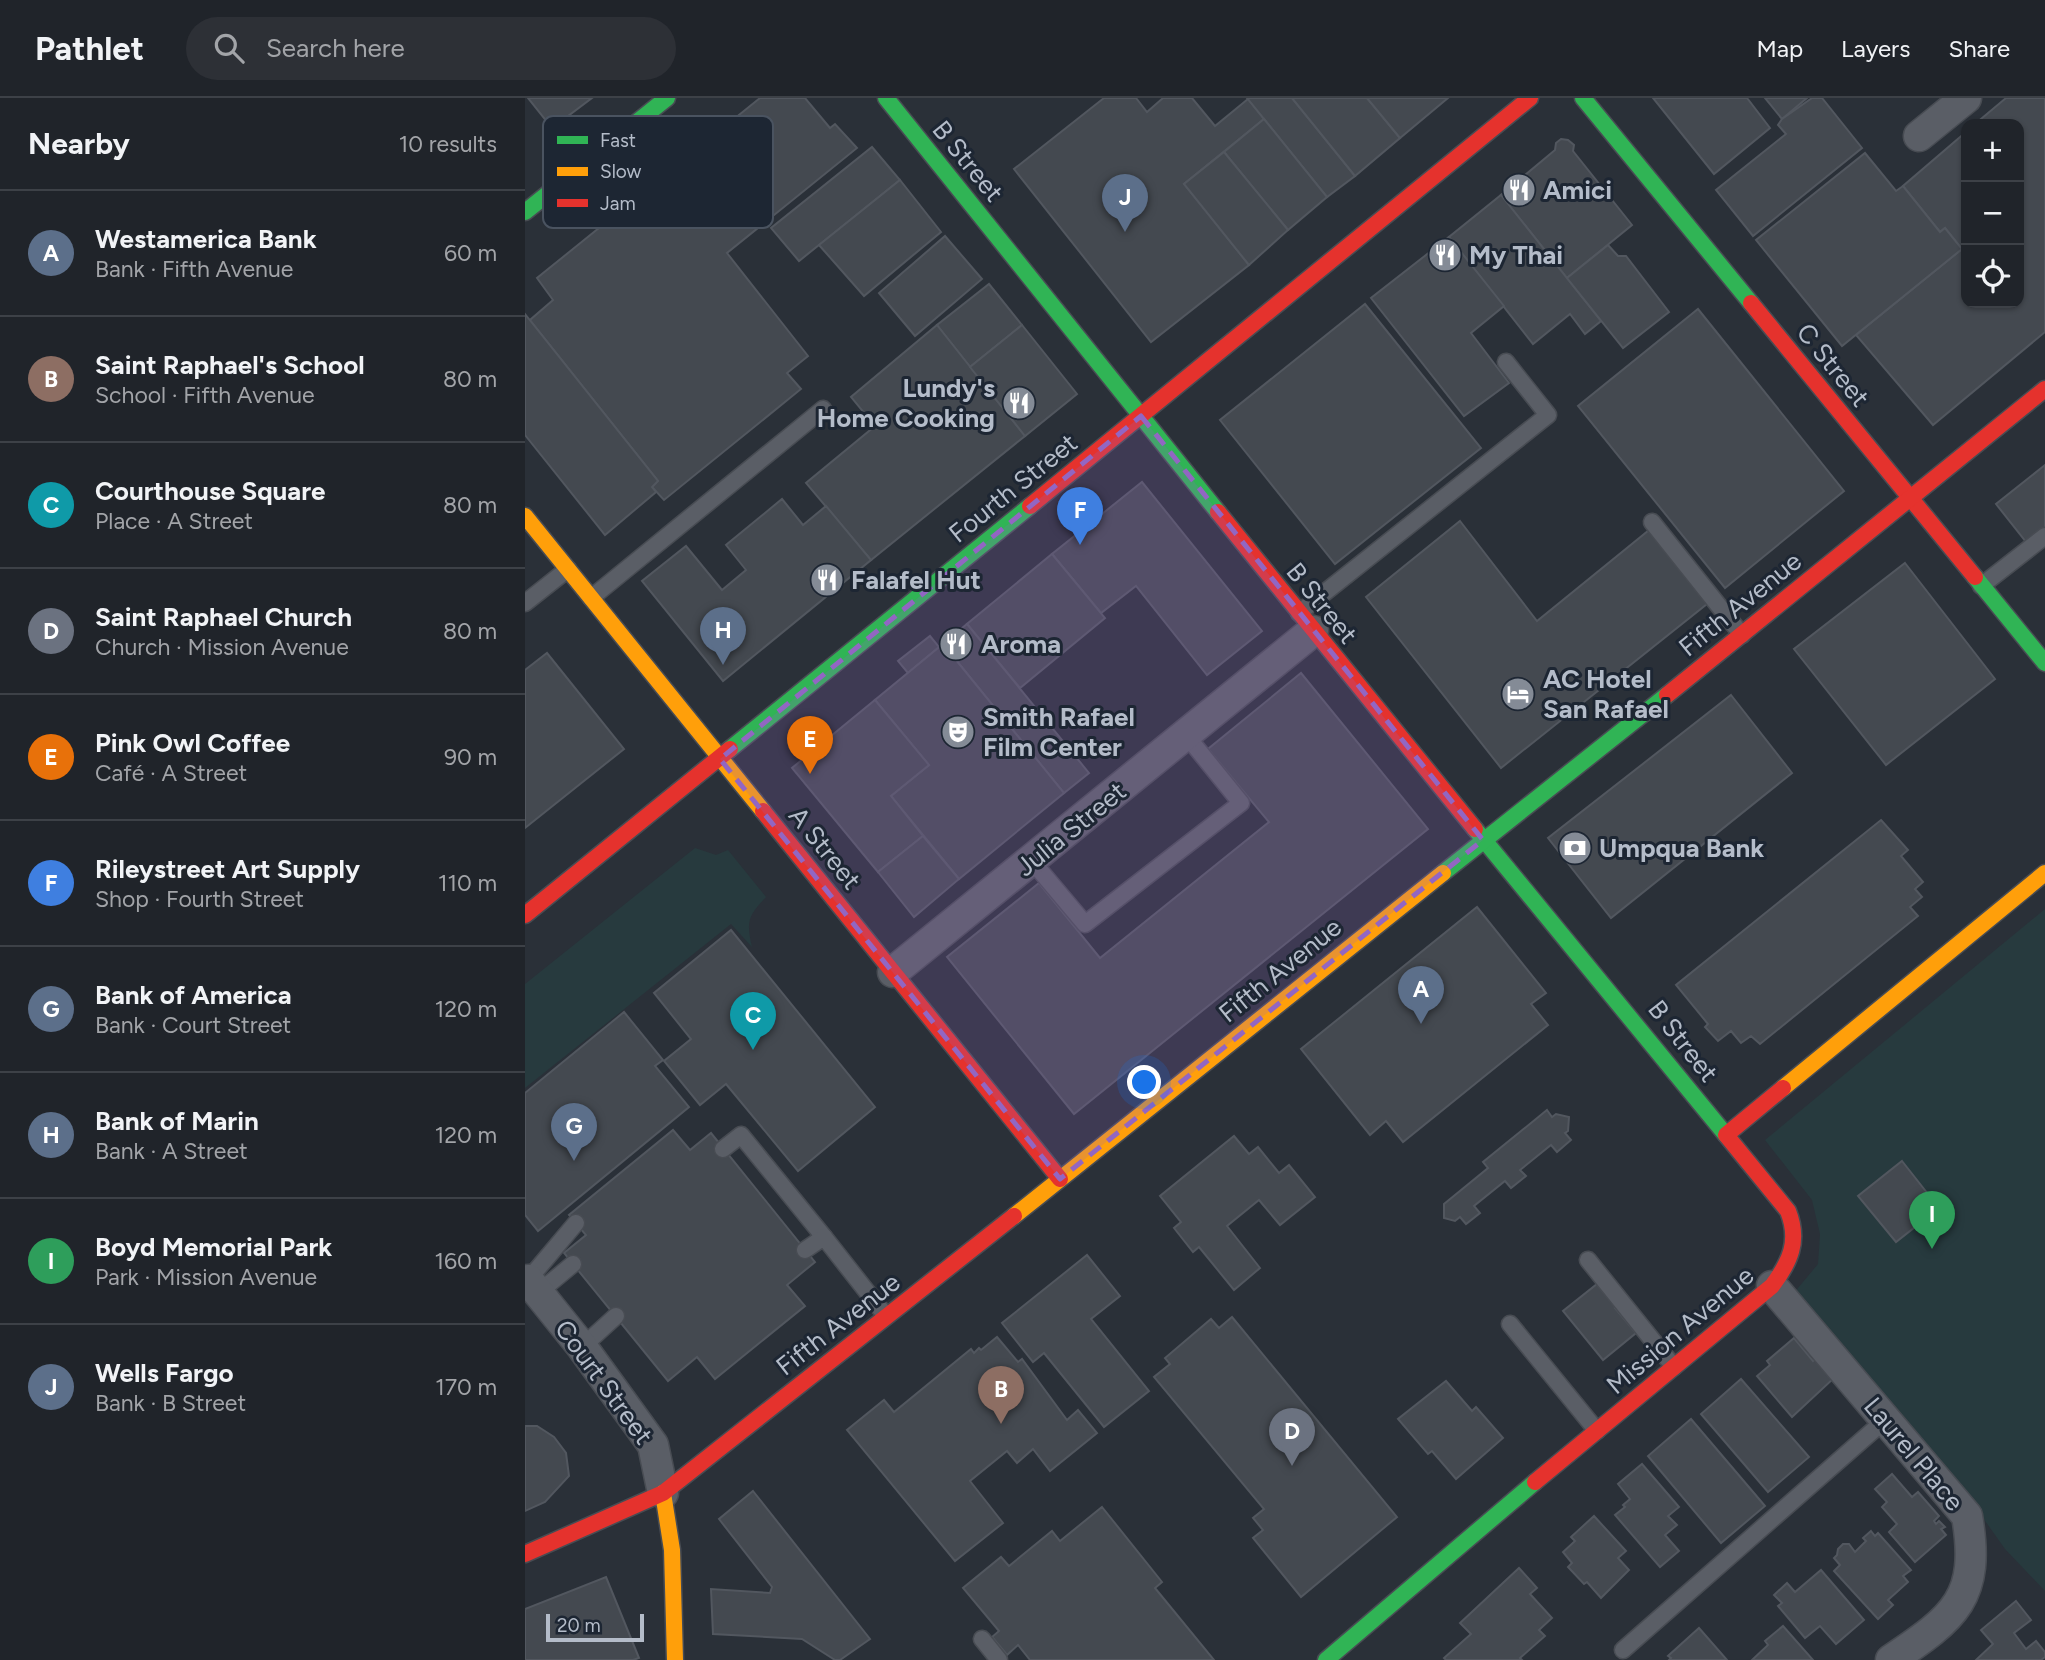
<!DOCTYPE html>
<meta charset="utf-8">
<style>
:root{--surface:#20242a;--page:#2d3036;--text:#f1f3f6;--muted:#a2a4a8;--line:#3d4147;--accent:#b45309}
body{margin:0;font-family:Figtree,sans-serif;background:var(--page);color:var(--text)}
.controls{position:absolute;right:21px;top:21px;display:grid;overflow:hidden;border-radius:14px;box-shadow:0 2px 5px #0004}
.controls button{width:63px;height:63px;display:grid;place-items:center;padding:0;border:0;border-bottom:2px solid var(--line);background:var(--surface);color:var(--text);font:35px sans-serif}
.scale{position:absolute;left:21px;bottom:18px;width:98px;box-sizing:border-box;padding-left:7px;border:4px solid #b4bcc9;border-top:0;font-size:19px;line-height:24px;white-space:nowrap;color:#b4bcc9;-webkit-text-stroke:5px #1d2633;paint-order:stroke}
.you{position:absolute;left:620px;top:985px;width:24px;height:24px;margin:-18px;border:5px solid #fff;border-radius:50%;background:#1a73e8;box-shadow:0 0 0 10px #1a73e833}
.badge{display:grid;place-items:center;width:46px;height:46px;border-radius:50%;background:var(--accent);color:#fff;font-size:23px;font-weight:700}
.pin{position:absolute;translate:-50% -58px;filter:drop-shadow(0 2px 4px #0008)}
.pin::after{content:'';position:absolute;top:37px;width:24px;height:21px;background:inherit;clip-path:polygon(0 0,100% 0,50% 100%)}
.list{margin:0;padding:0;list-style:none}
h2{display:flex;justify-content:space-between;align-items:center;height:91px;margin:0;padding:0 28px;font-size:30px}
h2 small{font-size:23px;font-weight:400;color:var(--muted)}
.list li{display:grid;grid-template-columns:46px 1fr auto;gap:21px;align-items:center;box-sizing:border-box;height:126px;padding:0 28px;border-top:2px solid var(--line)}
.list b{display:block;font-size:26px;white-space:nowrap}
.list p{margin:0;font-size:23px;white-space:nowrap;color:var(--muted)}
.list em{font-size:23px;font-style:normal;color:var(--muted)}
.icon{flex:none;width:38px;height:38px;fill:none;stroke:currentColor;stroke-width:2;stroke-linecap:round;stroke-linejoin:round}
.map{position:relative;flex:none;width:1520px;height:1562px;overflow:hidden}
header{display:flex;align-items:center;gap:42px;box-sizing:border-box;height:98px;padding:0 35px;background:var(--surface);border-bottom:2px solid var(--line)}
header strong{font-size:33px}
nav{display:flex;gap:38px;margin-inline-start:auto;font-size:24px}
.search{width:490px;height:63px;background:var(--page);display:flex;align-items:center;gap:18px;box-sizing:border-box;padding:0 24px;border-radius:38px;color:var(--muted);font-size:26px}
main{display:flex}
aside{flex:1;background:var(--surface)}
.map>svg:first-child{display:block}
.green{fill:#273a3e}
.building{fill:#444950;stroke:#52575f;stroke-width:2}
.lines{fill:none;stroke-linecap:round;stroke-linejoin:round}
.lane-casing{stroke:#484c53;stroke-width:19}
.street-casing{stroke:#484c53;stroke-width:33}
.fast-casing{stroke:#484c53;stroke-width:19}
.slow-casing{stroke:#484c53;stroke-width:19}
.jam-casing{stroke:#484c53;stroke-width:19}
.lane{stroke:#5a5e66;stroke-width:16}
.street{stroke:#5a5e66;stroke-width:30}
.fast{stroke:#30b455;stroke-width:16}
.slow{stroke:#ff9f0a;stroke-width:16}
.jam{stroke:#e5322d;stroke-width:16}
.marked{fill:#9266c3;fill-opacity:0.2;stroke:#9266c3;stroke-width:5;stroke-dasharray:14 9;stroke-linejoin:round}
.labels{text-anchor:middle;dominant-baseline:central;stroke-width:6;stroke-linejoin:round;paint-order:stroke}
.street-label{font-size:26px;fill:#b4bcc9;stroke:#1d2633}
.poi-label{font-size:26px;font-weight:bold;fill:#b4bcc9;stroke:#1d2633;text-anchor:start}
.key{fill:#1d2633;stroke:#4a5360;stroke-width:2}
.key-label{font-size:19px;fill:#b4bcc9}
</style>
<header>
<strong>Pathlet</strong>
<div class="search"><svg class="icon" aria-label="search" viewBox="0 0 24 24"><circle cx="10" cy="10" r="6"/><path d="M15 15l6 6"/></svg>Search here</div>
<nav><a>Map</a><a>Layers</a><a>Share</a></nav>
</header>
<main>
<aside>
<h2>Nearby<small>10 results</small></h2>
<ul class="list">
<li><span class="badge" style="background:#5c6f8a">A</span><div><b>Westamerica Bank</b><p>Bank · Fifth Avenue</p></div><em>60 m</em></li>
<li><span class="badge" style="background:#8d6e63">B</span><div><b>Saint Raphael's School</b><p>School · Fifth Avenue</p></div><em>80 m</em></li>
<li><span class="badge" style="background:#0f9aa8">C</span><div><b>Courthouse Square</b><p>Place · A Street</p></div><em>80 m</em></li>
<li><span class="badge" style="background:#6b7280">D</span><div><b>Saint Raphael Church</b><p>Church · Mission Avenue</p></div><em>80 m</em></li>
<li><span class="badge" style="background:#e8710a">E</span><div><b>Pink Owl Coffee</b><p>Café · A Street</p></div><em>90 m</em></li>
<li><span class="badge" style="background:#3f7fe0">F</span><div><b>Rileystreet Art Supply</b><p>Shop · Fourth Street</p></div><em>110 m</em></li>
<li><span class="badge" style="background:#5c6f8a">G</span><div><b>Bank of America</b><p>Bank · Court Street</p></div><em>120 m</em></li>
<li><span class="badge" style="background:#5c6f8a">H</span><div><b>Bank of Marin</b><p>Bank · A Street</p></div><em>120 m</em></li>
<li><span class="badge" style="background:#2e9e5b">I</span><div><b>Boyd Memorial Park</b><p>Park · Mission Avenue</p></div><em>160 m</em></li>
<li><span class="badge" style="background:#5c6f8a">J</span><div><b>Wells Fargo</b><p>Bank · B Street</p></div><em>170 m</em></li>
</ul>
</aside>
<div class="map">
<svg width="1520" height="1562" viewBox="0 0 1520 1562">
<rect width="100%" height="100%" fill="#2a3038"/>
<g class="green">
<path d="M170,750L191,757L203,752L241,799C223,818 221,823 227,849L206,826L0,990V886Z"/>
<polygon points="1520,811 1520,1493 1480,1451 1439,1393 1268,1196 1293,1166 1295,1136 1287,1102 1240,1042"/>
</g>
<g class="building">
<polygon points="3,0 67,0 27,30"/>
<polygon points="235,0 280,0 305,30 310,26 332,50 202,155 283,258 262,275 276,291 139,402 127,389 133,383 5,222 28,202 12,180"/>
<polygon points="579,0 611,0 622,14 638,0 667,0 690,28 723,1 739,21 659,86 724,167 626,244 489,71"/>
<polygon points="722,0 767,0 830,78 802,99"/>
<polygon points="767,0 842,0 875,40 830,78"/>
<polygon points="842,0 923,0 875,40"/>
<polygon points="1128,0 1222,0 1245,30 1189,76"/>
<polygon points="1240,0 1282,0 1257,21"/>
<polygon points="1287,0 1297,0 1337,50 1228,138 1191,92 1261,36 1253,27 1257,21"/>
<polygon points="1481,0 1520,0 1520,234 1408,327 1331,237 1437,151 1420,130 1415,134 1378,88 1441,34 1441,205 1494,205 1494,26 1450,26"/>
<polygon points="739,21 802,99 763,132 699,54"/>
<polygon points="1036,41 1043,42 1049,47 1048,53 1107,127 1042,180 976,97 1030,52 1031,45"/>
<polygon points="347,49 375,82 274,163 246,130"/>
<polygon points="699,54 763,132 724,167 659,86"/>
<polygon points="1340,55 1371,93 1378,88 1415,134 1420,130 1437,151 1317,248 1231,142"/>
<polygon points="375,82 416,134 339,198 294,147"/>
<polygon points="976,97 1076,223 1060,236 1045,216 1008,246 924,139"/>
<polygon points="420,138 457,181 390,238 354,195"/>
<polygon points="924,139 979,208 946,235 984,285 939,318 846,200"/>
<polygon points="1083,147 1093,158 1101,158 1144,214 1098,250 1042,180"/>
<polygon points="464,186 497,227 445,269 412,227"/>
<polygon points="840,206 956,350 810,466 695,322"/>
<polygon points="1173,211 1319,393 1200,490 1053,308"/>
<polygon points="0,216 133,383 127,389 131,394 80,437 0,337"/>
<polygon points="412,227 500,338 346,462 281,385 350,328 326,299"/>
<polygon points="497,227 552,296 500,338 445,269"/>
<polygon points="1520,367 1520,445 1509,454 1471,406"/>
<polygon points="617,384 737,533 682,577 611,488 576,515 527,456"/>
<polygon points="257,401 278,427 301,408 346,462 198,583 117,483 161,448 197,492 221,472 201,447"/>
<polygon points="935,423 1012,523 1134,424 1192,498 976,670 841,499"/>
<polygon points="527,456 580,520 495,590 442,526"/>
<polygon points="1380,465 1470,581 1361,667 1269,551"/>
<polygon points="442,526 564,675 539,695 418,546"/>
<polygon points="405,538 414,549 383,575 373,563"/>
<polygon points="418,546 539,695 434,781 366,698 404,667 350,602"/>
<polygon points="22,555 99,651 0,730 0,572"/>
<polygon points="776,575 903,731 549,1016 422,859 514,785 575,860 744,724 683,651"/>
<polygon points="1206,597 1267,675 1086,820 1023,740"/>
<polygon points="350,602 404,667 366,698 398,738 353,774 267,670"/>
<polygon points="1356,722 1383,752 1376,758 1398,784 1390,791 1397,799 1385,809 1393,818 1235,946 1226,938 1216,945 1206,933 1193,943 1180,929 1183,926 1151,887"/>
<polygon points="398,738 434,781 389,819 353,774"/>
<polygon points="952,809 1021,895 1006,906 1023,927 878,1044 861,1023 845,1037 776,951"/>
<polygon points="206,832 350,1009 273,1073 201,986 175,1007 139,963 166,941 129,895"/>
<polygon points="99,914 138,962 130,968 164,1009 13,1133 0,1117 0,995"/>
<polygon points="1022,1012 1027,1019 1031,1016 1044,1019 1043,1033 1040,1035 1046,1042 1032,1054 1026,1047 995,1072 1001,1078 986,1090 980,1083 949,1108 955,1115 941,1126 935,1119 930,1123 919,1120 919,1106 963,1070 958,1064"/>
<polygon points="148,1032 165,1052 186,1035 290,1164 262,1187 280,1208 190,1281 172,1259 143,1283 39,1155 61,1137 44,1117"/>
<polygon points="709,1038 724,1056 733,1049 754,1075 764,1067 790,1099 755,1127 734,1102 702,1128 735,1170 709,1192 674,1149 668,1154 649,1130 656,1124 635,1098"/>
<polygon points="1377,1063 1414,1110 1371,1144 1333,1098"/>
<polygon points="562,1157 595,1198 566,1221 624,1293 579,1329 519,1255 508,1264 477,1225"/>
<polygon points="1072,1186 1085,1202 1088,1199 1095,1207 1090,1210 1111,1235 1078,1262 1038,1213"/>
<polygon points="707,1219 872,1419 776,1499 728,1440 738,1432 728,1420 739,1411 629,1279 645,1266 640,1260 686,1221 694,1230"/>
<polygon points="472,1239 493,1264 497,1261 542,1322 553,1312 572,1335 525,1373 508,1351 492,1365 482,1353 445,1383 478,1425 430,1463 322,1332 359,1302 369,1314 446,1251 449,1255 454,1250 456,1252"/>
<polygon points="1269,1240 1288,1263 1292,1259 1309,1280 1267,1319 1232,1278 1245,1267 1242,1263"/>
<polygon points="1216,1281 1284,1359 1243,1394 1176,1316"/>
<polygon points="921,1283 947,1313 951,1309 978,1340 931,1381 907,1353 903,1356 873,1321"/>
<polygon points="1166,1321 1240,1408 1196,1445 1123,1358"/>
<polygon points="0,1328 12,1328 29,1339 41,1355 44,1378 20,1404 0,1413"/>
<polygon points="1117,1366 1154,1409 1143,1418 1152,1427 1140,1437 1154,1453 1135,1469 1090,1417 1100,1409 1098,1407 1105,1401 1093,1386"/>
<polygon points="1367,1376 1387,1399 1393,1394 1414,1418 1409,1423 1411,1426 1414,1423 1420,1429 1416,1431 1421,1437 1390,1464 1364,1434 1372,1426 1357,1409 1362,1404 1350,1391"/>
<polygon points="228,1393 345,1541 315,1562 310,1562 277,1541 188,1536 186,1491 245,1495 247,1489 194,1421"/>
<polygon points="577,1409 637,1484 630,1490 689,1562 505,1562 493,1547 482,1557 467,1539 474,1533 438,1490 476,1459 484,1468 527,1433 535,1443"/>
<polygon points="1069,1418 1101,1453 1093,1460 1104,1472 1076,1500 1062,1484 1059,1486 1043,1469 1047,1465 1038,1454 1050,1443 1046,1439"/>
<polygon points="1346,1433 1350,1438 1353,1435 1386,1472 1378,1478 1383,1484 1363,1502 1368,1507 1353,1521 1309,1473 1315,1467 1309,1460 1312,1457 1313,1451 1318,1446 1324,1446 1330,1454 1341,1443 1338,1440"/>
<polygon points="994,1470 1012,1490 1005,1496 1027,1520 1014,1532 1020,1538 995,1560 997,1562 921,1562 919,1560 946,1536 935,1525"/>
<polygon points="1296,1472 1339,1522 1311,1546 1295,1528 1280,1540 1253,1508 1257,1505 1249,1497 1262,1485 1270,1494"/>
<polygon points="81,1479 114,1560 108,1562 0,1562 0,1511"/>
<polygon points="1491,1503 1506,1522 1489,1535 1501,1551 1511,1543 1520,1554 1520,1559 1516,1562 1451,1562 1468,1546 1456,1532"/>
<polygon points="1258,1528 1288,1562 1227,1562 1243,1547 1240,1543"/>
<polygon points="1174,1530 1202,1562 1144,1562 1146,1560 1143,1558"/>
</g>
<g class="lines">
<defs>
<g id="lane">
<polyline points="1127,424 1217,537"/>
<polyline points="1456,488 1520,438"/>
<polyline points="66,500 298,311"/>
<polyline points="0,505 43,471"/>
<polyline points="774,515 1023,317 981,264"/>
<polyline points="507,763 560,826 716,705 661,637"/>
<polyline points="198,1051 216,1037 299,1139"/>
<polyline points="280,1152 299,1139 361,1218"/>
<polyline points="1063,1162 1149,1269"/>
<polyline points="3,1182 51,1125"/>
<polyline points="13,1195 48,1166"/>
<polyline points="985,1226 1072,1333"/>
<polyline points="57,1249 91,1218"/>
<polyline points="457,1541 474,1562"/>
<polyline points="1098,1552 1360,1322"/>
</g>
<g id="street">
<polyline points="1394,38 1441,0"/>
<polyline points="368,874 788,533"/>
<polyline points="3,1182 57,1249 128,1347 138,1395"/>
<path d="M1247,1188L1442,1418C1456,1500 1430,1519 1366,1562"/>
</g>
<g id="fast">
<polyline points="361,0 693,414"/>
<polyline points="1058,0 1226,205"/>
<polyline points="0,114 142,0"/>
<polyline points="1450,479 1520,565"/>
<polyline points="205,651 505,408"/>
<polyline points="950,731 1201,1037"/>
<polyline points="918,775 1142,597"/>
<polyline points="801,1562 1010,1384"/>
</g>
<g id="slow">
<polyline points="0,418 238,713"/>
<polyline points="1258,990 1520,775"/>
<polyline points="489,1118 918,775"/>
<polyline points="138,1395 147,1452 150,1562"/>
</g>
<g id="jam">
<polyline points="1226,205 1450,479"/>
<polyline points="505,408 1005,0"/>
<polyline points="693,414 950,731"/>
<polyline points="1142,597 1520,291"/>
<polyline points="238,713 535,1081"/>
<polyline points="0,817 205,651"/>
<path d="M1010,1384L1247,1188C1265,1164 1275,1143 1263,1113L1201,1037L1258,990"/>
<polyline points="0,1456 138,1395 489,1118"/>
</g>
</defs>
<use href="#lane" class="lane-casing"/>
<use href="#street" class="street-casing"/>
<use href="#fast" class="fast-casing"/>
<use href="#slow" class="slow-casing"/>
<use href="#jam" class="jam-casing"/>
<use href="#lane" class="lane"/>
<use href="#street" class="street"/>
<use href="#fast" class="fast"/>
<use href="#slow" class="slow"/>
<use href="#jam" class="jam"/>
</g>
<path class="marked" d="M616,318L958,742L535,1081L195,661Z"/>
<defs>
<symbol id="restaurant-disc" viewBox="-11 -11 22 22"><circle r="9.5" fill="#848b96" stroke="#1d2633"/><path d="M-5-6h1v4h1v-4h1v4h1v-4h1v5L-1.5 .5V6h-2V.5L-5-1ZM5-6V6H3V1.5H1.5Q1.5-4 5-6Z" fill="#fff"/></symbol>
<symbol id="hotel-disc" viewBox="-11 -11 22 22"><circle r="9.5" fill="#848b96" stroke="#1d2633"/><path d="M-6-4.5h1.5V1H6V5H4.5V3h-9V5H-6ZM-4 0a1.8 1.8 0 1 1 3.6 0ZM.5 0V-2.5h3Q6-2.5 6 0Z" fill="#fff"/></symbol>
<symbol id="theatre-disc" viewBox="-11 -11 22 22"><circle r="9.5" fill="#848b96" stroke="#1d2633"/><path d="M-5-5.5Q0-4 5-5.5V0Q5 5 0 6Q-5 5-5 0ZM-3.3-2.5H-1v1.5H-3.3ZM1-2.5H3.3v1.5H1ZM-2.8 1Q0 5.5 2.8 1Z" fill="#fff"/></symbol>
<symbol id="bank-disc" viewBox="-11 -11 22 22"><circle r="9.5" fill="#848b96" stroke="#1d2633"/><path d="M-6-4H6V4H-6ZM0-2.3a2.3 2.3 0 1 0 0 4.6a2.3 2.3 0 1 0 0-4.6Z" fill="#fff"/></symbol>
</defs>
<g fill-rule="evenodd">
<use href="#restaurant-disc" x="975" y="73" width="38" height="38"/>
<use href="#restaurant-disc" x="901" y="138" width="38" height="38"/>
<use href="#restaurant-disc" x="475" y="286" width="38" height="38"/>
<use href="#restaurant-disc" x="283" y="463" width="38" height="38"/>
<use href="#restaurant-disc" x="412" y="527" width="38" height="38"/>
<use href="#hotel-disc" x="974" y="577" width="38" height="38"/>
<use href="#theatre-disc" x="414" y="615" width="38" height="38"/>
<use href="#bank-disc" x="1031" y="731" width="38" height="38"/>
</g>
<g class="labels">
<g class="street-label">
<text transform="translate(443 63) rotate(51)">B Street</text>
<text transform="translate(1308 267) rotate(51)">C Street</text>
<text transform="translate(488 390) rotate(-39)">Fourth Street</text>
<text transform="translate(797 505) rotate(51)">B Street</text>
<text transform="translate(1215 506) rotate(-39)">Fifth Avenue</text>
<text transform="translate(546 731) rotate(-39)">Julia Street</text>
<text transform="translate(300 750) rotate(51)">A Street</text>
<text transform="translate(755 872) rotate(-39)">Fifth Avenue</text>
<text transform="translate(1158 943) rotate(52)">B Street</text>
<text transform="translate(313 1226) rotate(-38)">Fifth Avenue</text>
<text transform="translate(1155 1232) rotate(-40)">Mission Avenue</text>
<text transform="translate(79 1284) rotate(54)">Court Street</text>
<text transform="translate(1389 1356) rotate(50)">Laurel Place</text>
</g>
<g class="poi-label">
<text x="1018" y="92">Amici</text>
<text x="944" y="157">My Thai</text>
<text x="470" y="290" text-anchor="end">Lundy's<tspan x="470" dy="30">Home Cooking</tspan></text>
<text x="326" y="482">Falafel Hut</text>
<text x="456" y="546">Aroma</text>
<text x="1018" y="581">AC Hotel<tspan x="1018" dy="30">San Rafael</tspan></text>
<text x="458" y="619">Smith Rafael<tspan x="458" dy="30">Film Center</tspan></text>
<text x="1074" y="750">Umpqua Bank</text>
</g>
</g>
<rect x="18" y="18" width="230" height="112" rx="10" class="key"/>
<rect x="32" y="38" width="31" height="8" fill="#30b455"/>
<rect x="32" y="69" width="31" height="9" fill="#ff9f0a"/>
<rect x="32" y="101" width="31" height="8" fill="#e5322d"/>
<g class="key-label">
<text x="75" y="49">Fast</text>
<text x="75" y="80">Slow</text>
<text x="75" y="112">Jam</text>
</g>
</svg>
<div class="controls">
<button>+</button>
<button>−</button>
<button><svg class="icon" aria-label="locate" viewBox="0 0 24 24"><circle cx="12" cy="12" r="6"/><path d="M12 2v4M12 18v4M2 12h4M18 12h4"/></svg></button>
</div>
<div class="scale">20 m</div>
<div class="you"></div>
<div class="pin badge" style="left:896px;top:926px;background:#5c6f8a">A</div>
<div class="pin badge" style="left:476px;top:1326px;background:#8d6e63">B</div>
<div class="pin badge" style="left:228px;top:952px;background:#0f9aa8">C</div>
<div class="pin badge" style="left:767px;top:1368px;background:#6b7280">D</div>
<div class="pin badge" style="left:285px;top:676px;background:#e8710a">E</div>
<div class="pin badge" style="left:555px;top:447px;background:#3f7fe0">F</div>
<div class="pin badge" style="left:49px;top:1063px;background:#5c6f8a">G</div>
<div class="pin badge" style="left:198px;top:567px;background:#5c6f8a">H</div>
<div class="pin badge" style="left:1407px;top:1151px;background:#2e9e5b">I</div>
<div class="pin badge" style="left:600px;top:134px;background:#5c6f8a">J</div>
</div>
</main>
